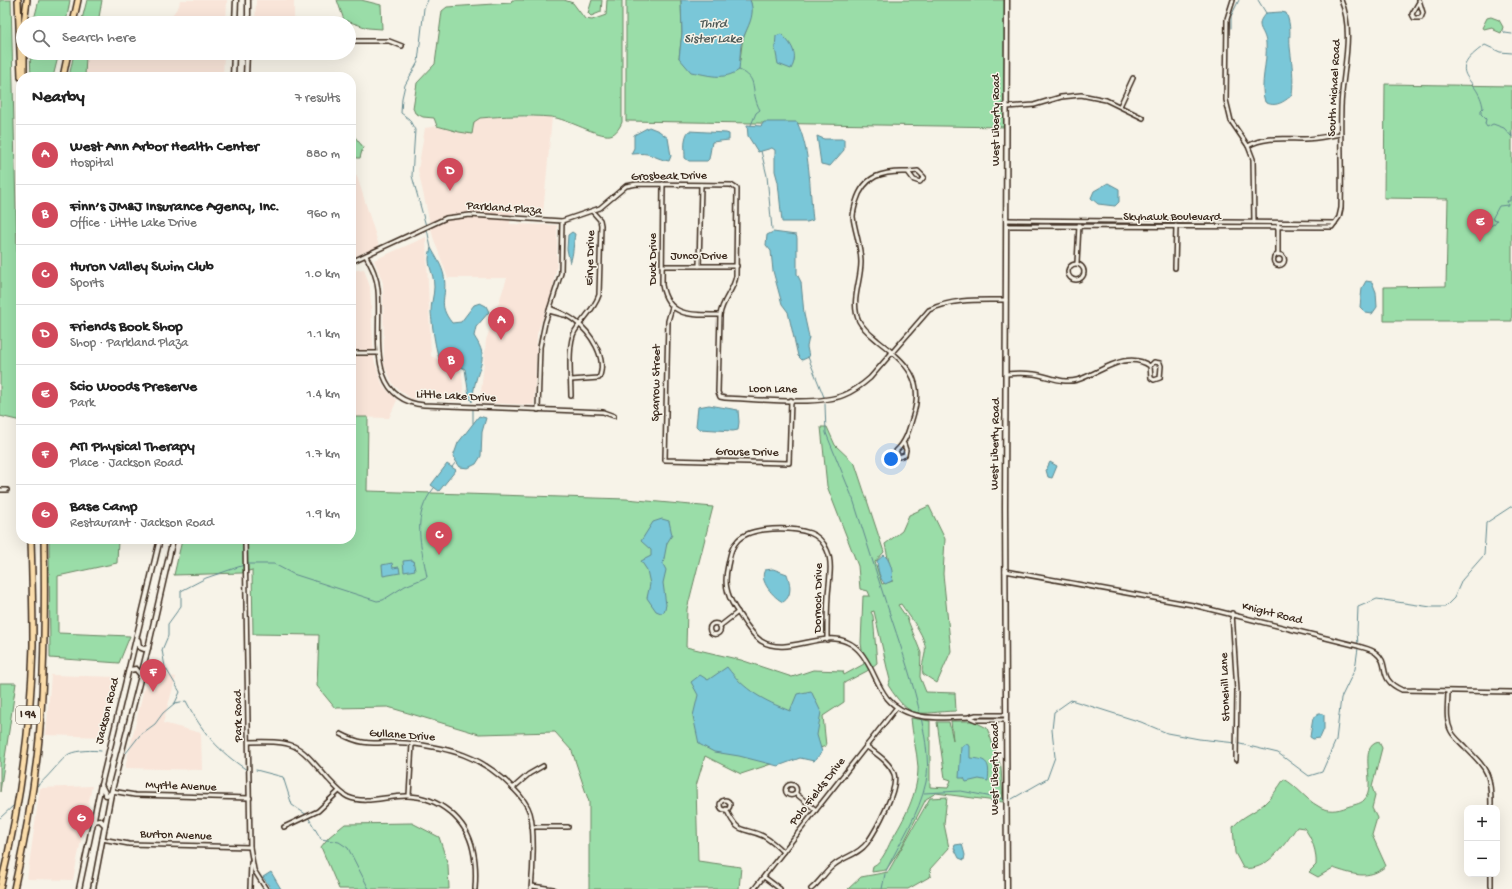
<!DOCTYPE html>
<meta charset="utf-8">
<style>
:root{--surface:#fff;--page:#f6f6f6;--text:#222;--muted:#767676;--line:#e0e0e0;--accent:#d1495b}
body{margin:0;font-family:"Gochi Hand",sans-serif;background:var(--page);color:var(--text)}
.controls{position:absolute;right:12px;bottom:12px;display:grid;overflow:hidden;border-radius:8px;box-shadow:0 4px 16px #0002}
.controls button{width:36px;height:36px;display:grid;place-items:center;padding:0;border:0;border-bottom:1px solid var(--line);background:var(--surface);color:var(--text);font:20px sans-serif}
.you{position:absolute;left:891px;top:459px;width:14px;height:14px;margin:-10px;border:3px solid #fff;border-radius:50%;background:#1a73e8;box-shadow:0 0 0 6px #1a73e833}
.badge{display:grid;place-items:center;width:26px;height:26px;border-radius:50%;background:var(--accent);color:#fff;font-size:13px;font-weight:700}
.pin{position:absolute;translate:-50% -33px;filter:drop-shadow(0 1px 2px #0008)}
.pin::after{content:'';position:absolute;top:21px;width:14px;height:12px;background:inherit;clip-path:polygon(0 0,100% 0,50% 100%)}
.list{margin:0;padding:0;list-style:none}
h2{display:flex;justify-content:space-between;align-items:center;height:52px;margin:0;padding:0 16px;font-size:17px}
h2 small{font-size:13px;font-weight:400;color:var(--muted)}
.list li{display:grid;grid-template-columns:26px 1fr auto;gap:12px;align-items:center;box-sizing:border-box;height:60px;padding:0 16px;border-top:1px solid var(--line)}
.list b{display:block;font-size:15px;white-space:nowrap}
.list p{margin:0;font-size:13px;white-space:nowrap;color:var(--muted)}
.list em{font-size:13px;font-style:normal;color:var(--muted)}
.icon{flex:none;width:22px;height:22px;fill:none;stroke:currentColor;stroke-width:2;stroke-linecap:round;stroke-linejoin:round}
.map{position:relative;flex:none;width:1512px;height:889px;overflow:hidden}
.search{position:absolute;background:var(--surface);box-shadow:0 4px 16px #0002;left:16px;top:16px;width:340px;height:44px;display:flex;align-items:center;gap:10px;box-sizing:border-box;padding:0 14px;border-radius:22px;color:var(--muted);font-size:15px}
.panel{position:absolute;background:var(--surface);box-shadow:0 4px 16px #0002;left:16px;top:72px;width:340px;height:472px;border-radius:16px}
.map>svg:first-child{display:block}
.built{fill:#f9e5d9}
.green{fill:#9adda8;stroke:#6a8463}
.water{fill:#7ac7d8;stroke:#61888e}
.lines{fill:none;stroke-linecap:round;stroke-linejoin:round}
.stream{stroke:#61888e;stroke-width:1}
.street-casing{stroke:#3b2a1e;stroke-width:6}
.secondary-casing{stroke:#3b2a1e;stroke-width:7}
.highway-casing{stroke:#3b2a1e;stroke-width:8}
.street{stroke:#f7f3e8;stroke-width:3}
.secondary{stroke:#f7f3e8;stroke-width:4}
.highway{stroke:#fbddab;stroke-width:5}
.labels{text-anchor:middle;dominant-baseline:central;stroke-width:3;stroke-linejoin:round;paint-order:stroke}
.shield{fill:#f7f3e8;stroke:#73665b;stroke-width:1}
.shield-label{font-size:11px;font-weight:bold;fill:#3b2a1e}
.street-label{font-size:12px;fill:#3b2a1e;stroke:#f7f3e8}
.water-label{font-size:13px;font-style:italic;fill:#4e5956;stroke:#f7f3e8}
</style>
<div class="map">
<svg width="1512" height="889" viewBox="0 0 1512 889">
<rect width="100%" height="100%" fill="#f7f3e8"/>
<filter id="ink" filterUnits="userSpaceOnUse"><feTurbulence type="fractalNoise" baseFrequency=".025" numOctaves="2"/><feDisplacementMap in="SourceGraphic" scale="8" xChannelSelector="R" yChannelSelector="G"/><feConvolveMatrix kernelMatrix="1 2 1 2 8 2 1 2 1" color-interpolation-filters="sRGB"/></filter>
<g filter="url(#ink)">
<g class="built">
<polygon points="180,0 227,0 226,23 171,23 172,15 179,6"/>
<polygon points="256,0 294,0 294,23 255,23"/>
<polygon points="86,53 224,53 223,77 85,77"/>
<polygon points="499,117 552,117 543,214 510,214 510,224 557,225 557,265 552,292 537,334 534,405 480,403 486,340 507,278 448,278 433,237 418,170 425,128 437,126 459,132 473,131 474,122 480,118"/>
<polygon points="351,176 357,176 379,246 351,258"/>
<polygon points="426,237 431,356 462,372 464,401 412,399 394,386 384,365 383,283 374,260"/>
<polygon points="364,269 370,287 374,360 383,386 397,400 389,418 351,417 351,271"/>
<polygon points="148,672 176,677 163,723 201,733 202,770 125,768"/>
<polygon points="51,675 118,677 104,737 46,735"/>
<polygon points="92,786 73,880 27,879 40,788"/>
</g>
<g class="green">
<polygon points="0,0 11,0 21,421 0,416"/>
<polygon points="39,0 70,0 66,23 33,23"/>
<polygon points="87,0 102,0 98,23 81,23"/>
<polygon points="337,0 361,0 381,5 382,29 368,28 344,20"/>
<path d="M512,0H564L573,3L585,19L592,20L606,15L607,0H622V122C620,127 616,134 610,135C598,137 568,119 551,117C528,115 503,116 480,118L474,122L472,134L459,132L437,126L434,118L423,117L415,113L413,108L417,83L435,64L442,11L447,7L511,3Z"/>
<polygon points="592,0 602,0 601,12 591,16 588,13"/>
<path d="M626,0H681L682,33L679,58L740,60C741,55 741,49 742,44C745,28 756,16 750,0H1005V127L626,121Z"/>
<polygon points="1491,17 1499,20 1503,27 1501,33 1494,30 1492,27 1484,29 1482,28 1487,18"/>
<polygon points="30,53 59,53 53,77 31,77"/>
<polygon points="74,53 88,53 86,55 85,77 69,77"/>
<polygon points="1385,84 1512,86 1512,321 1384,321 1384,287 1446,286 1448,199 1384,198"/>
<polygon points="351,132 363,147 360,158 357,158 351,151"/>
<path d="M351,417H368L367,491L626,499L713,507L687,609L686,647L741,660L792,677L813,670L843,671L844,675L864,664L861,643L863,596H870L868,591L860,589L858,566L827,486L821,427H827L835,445L855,464L884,552L875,562L882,584L893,581L885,544L902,531L909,515L929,506L945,539L943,574L951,651L937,683L923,674C920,664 927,655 925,645C922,631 909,616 901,604L898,605L907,618L921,653L920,677L926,692L955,693L956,711C918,712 912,723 888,685L890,680L888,672L874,611L871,612L873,616L877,663L867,671L844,683V702L823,716L826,746L741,774L705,756L696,786L698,861L741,867L739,889H589V802L572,751L555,732L479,734L388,707L335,708L317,686L319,635L253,634L252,570L242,573L174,575L182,540L351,539Z"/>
<polygon points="49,539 118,539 117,563 58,576 58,633 130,636 119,663 50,658"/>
<polygon points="0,683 16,683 0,792"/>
<path d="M911,718L930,721V787L948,788L951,780L945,778L937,722H949L953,740L951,721H973L987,728L1001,767L1003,802L936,793L926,799L901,848L886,870L872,872L873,866C882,862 887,849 891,841C904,819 918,794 918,767C917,751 912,734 911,718Z"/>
<path d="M1379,742L1382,748L1372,787L1375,796L1372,808L1377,818L1372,835L1386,866C1368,881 1352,874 1333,868L1318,877L1309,872L1316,865C1317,852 1312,838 1304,828L1297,827C1284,845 1267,872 1243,868L1235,853L1233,827C1242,816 1254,813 1264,804C1272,797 1278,788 1284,779C1297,786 1305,799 1318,806C1327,812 1337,811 1347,807C1352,805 1361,804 1364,800C1378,787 1356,746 1379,742Z"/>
<polygon points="947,797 944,824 949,848 930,869 931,876 908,889 848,889 861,877 888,872 930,798"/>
<polygon points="412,823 439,837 448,865 449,889 339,889 321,847 329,837 345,824"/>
</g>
<g class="water">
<path d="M681,0H750C757,17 745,29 741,45C740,53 740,61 739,70C723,81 709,75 691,72L679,58L682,33Z"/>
<path d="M1281,12L1286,13C1292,27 1289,34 1290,47C1292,63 1294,80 1292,95C1284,102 1275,108 1265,102C1259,84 1268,63 1266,43C1265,29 1253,27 1266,13Z"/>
<path d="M781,34C792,44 799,55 791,69L778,64L775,48L776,36Z"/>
<path d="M764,122H797C811,152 809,187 813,220L807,222H782L778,182L775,171V150L772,148L758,152L748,136L747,125L761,126Z"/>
<path d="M649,127L659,131L668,138L671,156L669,161C661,160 655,156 647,154C642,153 637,154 631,154L634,148V135Z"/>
<path d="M689,131L726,133L729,134V140L712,142L709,159L707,161H689L685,158C685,150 683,137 689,131Z"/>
<polygon points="817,136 824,139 844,139 844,150 830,166 821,164"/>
<polygon points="1108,183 1119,189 1119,202 1115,206 1098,204 1091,198 1094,191"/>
<path d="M572,232L575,234C573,244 574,253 570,263L567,249L568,235Z"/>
<polygon points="773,232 796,235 797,238 797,274 801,282 804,314 809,337 807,347 809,357 802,360 798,356 788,312 782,304 773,271 771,251 766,245 767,235"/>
<path d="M431,248C436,257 442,266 444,276C448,298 436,303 452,323L461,322L474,305L480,303L486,306L489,312L476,327L474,336C487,356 482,360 476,380C474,387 473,395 472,402L469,396L465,369C457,364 446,366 440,359C436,356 431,317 431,311C431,303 434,295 434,287C434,270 425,266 431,248Z"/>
<polygon points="1366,281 1372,282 1376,292 1377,307 1372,314 1366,313 1360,307 1362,288"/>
<polygon points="709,405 738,410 739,422 738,430 733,431 699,429 696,426 698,407"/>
<polygon points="479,416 486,418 482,432 481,456 476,464 468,468 460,467 453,457 458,443"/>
<polygon points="1050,462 1057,466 1052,478 1048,477 1046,470"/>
<polygon points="447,464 456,470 439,491 431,485"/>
<polygon points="662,519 669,521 672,535 667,543 663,564 666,570 663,583 666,605 664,612 661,613 656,611 647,598 650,584 647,570 641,561 651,556 651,550 641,541 653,522"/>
<path d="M884,555C890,559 894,574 892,581L885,584C879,578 878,570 877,561Z"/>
<polygon points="413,560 415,570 404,572 403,561"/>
<polygon points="392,563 393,568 399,567 400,573 383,576 382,565"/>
<path d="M773,569L787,574C790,583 793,596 783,602C774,598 758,580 765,570Z"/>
<path d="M727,667C745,691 763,700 790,711L797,694L811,691L821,712L817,735L822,752L814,761L800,758L778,766L739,756L714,752L699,744L693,716L698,695L691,682L700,675L708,680Z"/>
<polygon points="1319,714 1323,714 1324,715 1324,729 1320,738 1313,739 1310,737 1313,718"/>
<path d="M966,744L970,746V758C988,759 990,763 988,781L979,779L966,782L964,778H959L961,747Z"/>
<polygon points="962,844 965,855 964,860 959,858 954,848 955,845"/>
<polygon points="271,872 281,889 271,889 263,877"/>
</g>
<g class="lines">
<g class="stream">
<polyline points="1258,0 1266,13"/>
<polyline points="1231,28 1231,16 1239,0"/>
<polyline points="1503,30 1505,33 1512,34"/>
<path d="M739,70C760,78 749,90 760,110L756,113L751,125"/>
<path d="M1511,132L1512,137L1504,128L1493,124L1487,127L1485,124L1486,119L1481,114V110L1483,108C1479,76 1442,75 1485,45L1500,52L1512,53"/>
<polyline points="761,151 767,176 772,229"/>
<polyline points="426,226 412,176 415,130 409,119 401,113 402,98 405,85 418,62 424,8 428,0"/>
<polyline points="1488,227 1494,224 1497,220 1492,219 1499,206 1508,205 1507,201 1510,201 1510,197 1512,195"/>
<polyline points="427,229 431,248"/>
<polyline points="808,357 824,397"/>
<polyline points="825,404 826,433 853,499 886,603"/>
<polyline points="473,409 473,423"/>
<polyline points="452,467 456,462"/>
<path d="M247,564H274L293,574L377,601L383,600L405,586L427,577C421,544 411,516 434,488"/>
<polyline points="1358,645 1357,631 1358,607 1377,599 1431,607 1445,607 1454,598 1462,580 1484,555 1486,523 1512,506"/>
<path d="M175,703L186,701C202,732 218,751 247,770"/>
<polyline points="126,753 140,735 155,724 163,713 175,703 180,692 165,667 162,650 168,636 168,624 181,606 181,591 206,578 244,565"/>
<polyline points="256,770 283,777 292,805 307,815"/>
<path d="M37,786C46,780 63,757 69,754C77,750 93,750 101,751"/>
<polyline points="924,793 961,791 1003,799"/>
<polyline points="1012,799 1047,779 1055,757 1052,730 1054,712 1071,700 1141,722 1167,733 1199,739 1236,743 1278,753 1309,776 1322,772 1336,740 1341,698 1355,669 1358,648"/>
<polyline points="308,817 321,839 339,842 348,848 369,889"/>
<polyline points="0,818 13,806"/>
<path d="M886,871C900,841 919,815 926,782C935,740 901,648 887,605"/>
<polyline points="882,889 885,874"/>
</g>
<defs>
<g id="street">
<polyline points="1233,0 1227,19 1226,100 1231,121 1248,146 1253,159 1254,222"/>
<polyline points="1419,0 1423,13 1421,18 1414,18 1412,14 1419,2"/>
<polyline points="349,41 389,41 402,46"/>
<polyline points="247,55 281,53"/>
<polyline points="1120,106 1133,78"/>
<polyline points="1007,107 1034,105 1061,97 1081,95 1106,100 1143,118"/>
<path d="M1248,146C1264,136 1286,139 1304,139C1316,139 1328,136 1341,134"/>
<path d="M663,184L662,285C668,318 693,315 720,315"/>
<polyline points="1007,220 1335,223"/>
<polyline points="1278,225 1278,254"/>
<path d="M1007,226L1332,227L1339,217L1341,208C1342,174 1340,141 1341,107C1342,72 1355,33 1341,0"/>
<circle cx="1279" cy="260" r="5.5"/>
<path d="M366,256C372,267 377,277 378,290C382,332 364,399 424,405L603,412L614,416"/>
<path d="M351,262L446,218L470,215L562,221L600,208L626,186L637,184L731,185L737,189L736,276C734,290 722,300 720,315L718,392L720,397L725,398C756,399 817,406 844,395C854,391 862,385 870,378L929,310C953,298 980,300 1006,300"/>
<polyline points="1077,263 1079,225"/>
<circle cx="1076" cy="272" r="8"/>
<polyline points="662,266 737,266"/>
<polyline points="699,266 701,185"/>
<polyline points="1175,268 1176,226"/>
<polyline points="672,307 668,321 665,460 789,463 791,400"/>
<path d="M550,308C558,312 568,315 575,321C590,332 608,358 599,378L571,380"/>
<polyline points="549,311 564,315"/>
<polyline points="351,353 379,353"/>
<path d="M1006,374C1016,373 1025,373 1034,374C1049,376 1062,384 1077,380C1099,374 1126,349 1150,366L1151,378L1154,380L1160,378L1161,366L1160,363L1154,362L1150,366"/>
<path d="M571,396C571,380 567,344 575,331C583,318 594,310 599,295L601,225L600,220L592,211"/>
<polyline points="538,410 540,347 545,323 561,273 562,221"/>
<path d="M904,444L906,450L905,455L899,457L896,451C906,442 909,430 913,416C925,379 906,363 878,341C872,336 863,329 859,321C850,302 861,282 861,262C861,246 855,232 853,217C853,212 855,206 856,202C864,175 883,171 908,172L914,180L920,182L924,177L918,171L908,172"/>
<polyline points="0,490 7,490"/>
<polyline points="245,539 250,847 254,870 266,889"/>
<path d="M1005,571L1193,605L1358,646C1364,648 1371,649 1376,653C1391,664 1376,679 1402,690L1512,692"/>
<polyline points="1232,613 1237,691 1236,760"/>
<circle cx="715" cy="629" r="5.5"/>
<polyline points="720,626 738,612"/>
<path d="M827,640C827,625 827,610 828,595C829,581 833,563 827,550C824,543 818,536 810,533C792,527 752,526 738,540C731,547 730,556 728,565C724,582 726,593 735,608C743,620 750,633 761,641C787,657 821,630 847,642C859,647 865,658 871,669C876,679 880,689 887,698C907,722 941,718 969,717L976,715H1006"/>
<path d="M1448,691C1448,704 1445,719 1451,731C1454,737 1460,742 1465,747C1489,771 1491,774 1491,808"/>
<polyline points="969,717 976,720 1006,720"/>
<path d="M341,734C369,749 378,740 406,743C450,748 481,755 513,788C520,795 527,803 530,813C535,830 533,870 531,889"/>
<path d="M249,742C297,741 297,743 328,779C334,785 340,793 348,797C366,805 389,795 408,796C439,797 467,820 473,850C476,863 476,876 475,889"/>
<circle cx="791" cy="790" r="5.5"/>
<polyline points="513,788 529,774 543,766"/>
<polyline points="112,791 135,795 250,798"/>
<polyline points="795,793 816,810"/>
<polyline points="409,796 412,744"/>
<circle cx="725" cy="805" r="5"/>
<path d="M726,809C739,836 741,826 763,836C770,840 777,846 783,852"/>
<polyline points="284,827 318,811 339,791"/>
<polyline points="532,827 568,827"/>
<polyline points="102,839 129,844 250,847"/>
<polyline points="764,877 780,889"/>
<polyline points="532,886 553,889"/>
<polyline points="1491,886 1491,874"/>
<polyline points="250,889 251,863"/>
<polyline points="754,889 897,707"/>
<path d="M811,889C820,882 825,872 834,865C845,856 858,855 867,843C876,830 899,789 894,774C889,761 876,754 866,746"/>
</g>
<g id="secondary">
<polyline points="235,23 236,0"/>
<polyline points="248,23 248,0"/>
<polyline points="233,77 234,53"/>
<polyline points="246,77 247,53"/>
<polyline points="138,640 139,647 144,649 148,648"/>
<polyline points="129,670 136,669 141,675"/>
<polyline points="101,785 106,795 111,794"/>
<polyline points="93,821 100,820 105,825"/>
<polyline points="79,889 101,785 160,539"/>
<polyline points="93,889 111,794 148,648 173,539"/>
<polyline points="1007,889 1005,508 1007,0"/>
</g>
<g id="highway">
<polyline points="18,0 21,77"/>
<polyline points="24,23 27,0"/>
<polyline points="73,23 78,0"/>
<polyline points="24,53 24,77"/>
<polyline points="63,77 68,53"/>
<path d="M0,889C19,810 31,727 33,645C33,610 32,574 31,539"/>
<path d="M14,889C25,840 34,790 39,739C45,673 45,606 44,539"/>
</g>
</defs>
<use href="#street" class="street-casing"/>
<use href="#secondary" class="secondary-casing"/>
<use href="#highway" class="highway-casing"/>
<use href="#street" class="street"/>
<use href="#secondary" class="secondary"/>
<use href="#highway" class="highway"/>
</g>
</g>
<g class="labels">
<rect class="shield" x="16" y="706" width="24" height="18" rx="3"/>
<g class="shield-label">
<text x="28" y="715">I 94</text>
</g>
<g class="street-label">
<text transform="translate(1335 88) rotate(-87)">South Michael Road</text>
<text transform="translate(997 120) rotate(-90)">West Liberty Road</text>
<text transform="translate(669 177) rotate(-1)">Grosbeak Drive</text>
<text transform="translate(504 209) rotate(4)">Parkland Plaza</text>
<text x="1172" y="218">Skyhawk Boulevard</text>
<text x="699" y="257">Junco Drive</text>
<text transform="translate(591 258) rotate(-88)">Eirye Drive</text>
<text transform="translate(654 259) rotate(-90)">Duck Drive</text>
<text transform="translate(657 383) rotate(-89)">Sparrow Street</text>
<text transform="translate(773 390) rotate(1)">Loon Lane</text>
<text transform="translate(456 397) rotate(3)">Little Lake Drive</text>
<text transform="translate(996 444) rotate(-89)">West Liberty Road</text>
<text transform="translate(747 453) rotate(1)">Grouse Drive</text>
<text transform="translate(819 598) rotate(-89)">Dornoch Drive</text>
<text transform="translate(1272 614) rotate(14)">Knight Road</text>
<text transform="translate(1226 687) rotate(-92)">Stonehill Lane</text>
<text transform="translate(108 711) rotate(-76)">Jackson Road</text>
<text transform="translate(239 716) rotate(-91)">Park Road</text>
<text transform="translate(402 736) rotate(4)">Gullane Drive</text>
<text transform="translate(996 769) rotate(-90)">West Liberty Road</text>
<text transform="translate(181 787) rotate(2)">Myrtle Avenue</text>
<text transform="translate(818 792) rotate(-52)">Polo Fields Drive</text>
<text transform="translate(176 836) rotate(2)">Burton Avenue</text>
</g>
<g class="water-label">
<text x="713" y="24">Third<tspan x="713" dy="15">Sister Lake</tspan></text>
</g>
</g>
</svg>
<div class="controls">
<button>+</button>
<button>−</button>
</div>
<div class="you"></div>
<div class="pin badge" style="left:501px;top:340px">A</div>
<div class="pin badge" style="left:451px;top:380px">B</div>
<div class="pin badge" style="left:439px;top:555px">C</div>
<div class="pin badge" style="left:450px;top:191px">D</div>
<div class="pin badge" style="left:1480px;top:242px">E</div>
<div class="pin badge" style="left:153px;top:692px">F</div>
<div class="pin badge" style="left:81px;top:838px">G</div>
<div class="search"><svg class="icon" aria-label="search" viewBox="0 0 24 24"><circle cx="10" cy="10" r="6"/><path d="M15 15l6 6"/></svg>Search here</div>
<section class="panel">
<h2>Nearby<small>7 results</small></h2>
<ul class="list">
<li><span class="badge">A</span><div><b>West Ann Arbor Health Center</b><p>Hospital</p></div><em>880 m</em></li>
<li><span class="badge">B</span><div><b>Finn’s JM&amp;J Insurance Agency, Inc.</b><p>Office · Little Lake Drive</p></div><em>960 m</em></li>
<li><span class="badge">C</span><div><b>Huron Valley Swim Club</b><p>Sports</p></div><em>1.0 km</em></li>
<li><span class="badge">D</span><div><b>Friends Book Shop</b><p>Shop · Parkland Plaza</p></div><em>1.1 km</em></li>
<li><span class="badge">E</span><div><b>Scio Woods Preserve</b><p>Park</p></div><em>1.4 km</em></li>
<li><span class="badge">F</span><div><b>ATI Physical Therapy</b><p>Place · Jackson Road</p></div><em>1.7 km</em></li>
<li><span class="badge">G</span><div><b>Base Camp</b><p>Restaurant · Jackson Road</p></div><em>1.9 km</em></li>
</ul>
</section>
</div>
